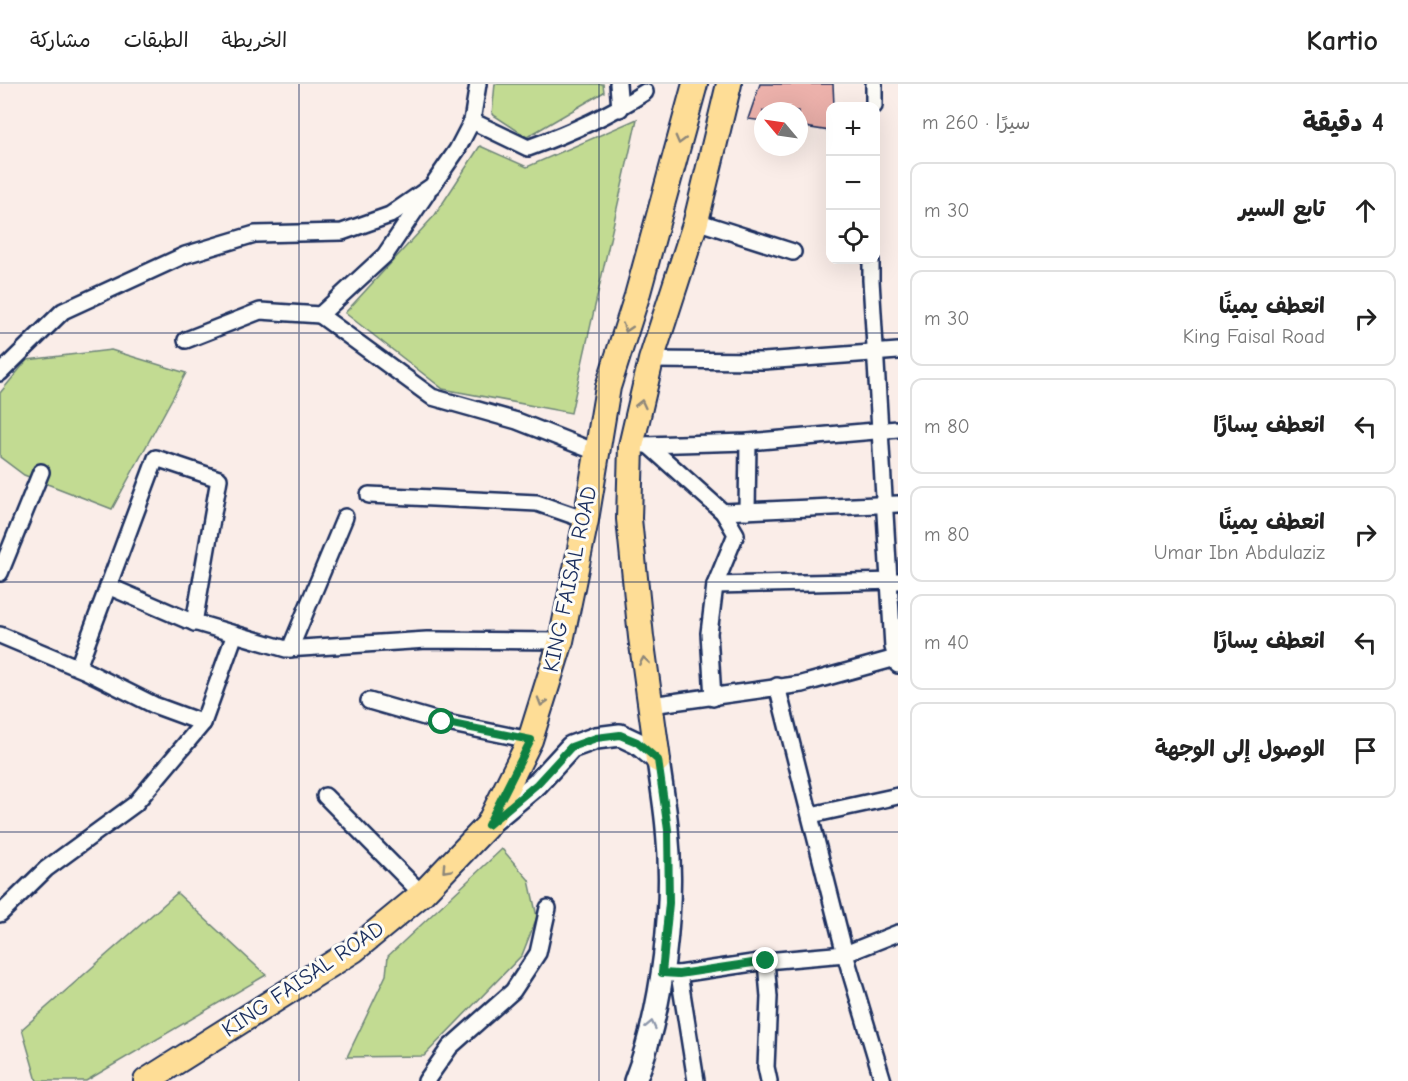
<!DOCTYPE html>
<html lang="ar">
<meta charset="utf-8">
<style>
:root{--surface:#fff;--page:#f2f2f2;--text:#222;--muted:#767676;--line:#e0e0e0}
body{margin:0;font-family:"Comic Neue","Playpen Sans Arabic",sans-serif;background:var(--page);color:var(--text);direction:rtl}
.controls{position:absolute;right:18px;top:18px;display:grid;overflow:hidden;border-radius:12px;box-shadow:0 6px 24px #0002}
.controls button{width:54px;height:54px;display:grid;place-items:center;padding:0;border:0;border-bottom:2px solid var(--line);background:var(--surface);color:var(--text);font:30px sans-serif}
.compass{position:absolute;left:754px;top:18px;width:54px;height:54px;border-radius:50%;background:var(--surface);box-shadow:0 6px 24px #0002;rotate:299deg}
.stop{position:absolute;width:18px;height:18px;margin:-14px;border:4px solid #0b8043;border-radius:50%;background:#fff}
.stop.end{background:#0b8043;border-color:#fff;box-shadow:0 2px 6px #0008}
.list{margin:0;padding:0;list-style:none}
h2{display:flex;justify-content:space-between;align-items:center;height:78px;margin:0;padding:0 24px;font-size:26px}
h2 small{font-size:20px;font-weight:400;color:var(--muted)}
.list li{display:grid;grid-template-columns:39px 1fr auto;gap:18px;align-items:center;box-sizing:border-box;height:96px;margin:0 12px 12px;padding:0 12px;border:2px solid var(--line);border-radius:12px}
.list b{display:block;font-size:22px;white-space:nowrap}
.list p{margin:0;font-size:20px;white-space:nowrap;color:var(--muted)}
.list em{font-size:20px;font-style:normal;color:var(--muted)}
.icon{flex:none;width:33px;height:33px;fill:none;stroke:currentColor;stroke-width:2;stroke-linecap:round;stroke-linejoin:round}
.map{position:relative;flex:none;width:898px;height:997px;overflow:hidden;direction:ltr}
header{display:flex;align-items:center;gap:36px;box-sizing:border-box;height:84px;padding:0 30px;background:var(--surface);border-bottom:2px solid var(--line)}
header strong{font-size:28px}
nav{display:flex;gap:33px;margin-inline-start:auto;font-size:21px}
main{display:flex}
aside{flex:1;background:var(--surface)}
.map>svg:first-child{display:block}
.green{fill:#c2db92;stroke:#6e8578;stroke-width:1.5}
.building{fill:#ecb1ab;stroke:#1b2f5e;stroke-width:1.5}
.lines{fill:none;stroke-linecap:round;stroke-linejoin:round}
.street-casing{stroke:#1b2f5e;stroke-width:20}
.secondary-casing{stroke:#1b2f5e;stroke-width:26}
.primary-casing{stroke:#1b2f5e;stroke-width:28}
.street{stroke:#fdfcf7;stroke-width:15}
.secondary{stroke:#fdfcf7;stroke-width:21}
.primary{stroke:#fedd96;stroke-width:24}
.oneway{stroke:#8c867a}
.oneway2{stroke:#8c96aa}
.route{stroke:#0b8043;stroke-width:8}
.grid{fill:none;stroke:#1b2f5e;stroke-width:1.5;stroke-opacity:0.55}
.labels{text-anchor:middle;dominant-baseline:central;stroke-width:6;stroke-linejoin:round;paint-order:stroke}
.street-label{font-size:22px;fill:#1b2f5e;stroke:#fdfcf7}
</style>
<header>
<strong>Kartio</strong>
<nav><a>الخريطة</a><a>الطبقات</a><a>مشاركة</a></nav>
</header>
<main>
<aside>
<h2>4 دقيقة<small>سيرًا · 260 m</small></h2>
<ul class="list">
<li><svg class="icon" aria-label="ahead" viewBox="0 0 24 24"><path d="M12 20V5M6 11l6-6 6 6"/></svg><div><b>تابع السير</b></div><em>30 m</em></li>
<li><svg class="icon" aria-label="right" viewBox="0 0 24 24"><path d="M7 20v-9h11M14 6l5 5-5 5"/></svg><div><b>انعطف يمينًا</b><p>King Faisal Road</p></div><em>30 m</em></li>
<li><svg class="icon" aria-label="left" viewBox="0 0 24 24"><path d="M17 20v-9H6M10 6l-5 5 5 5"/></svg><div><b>انعطف يسارًا</b></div><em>80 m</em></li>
<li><svg class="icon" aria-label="right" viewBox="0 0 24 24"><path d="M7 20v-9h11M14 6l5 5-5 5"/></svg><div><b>انعطف يمينًا</b><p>Umar Ibn Abdulaziz</p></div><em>80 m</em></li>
<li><svg class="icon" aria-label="left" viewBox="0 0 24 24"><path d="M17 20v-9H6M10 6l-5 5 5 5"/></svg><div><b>انعطف يسارًا</b></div><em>40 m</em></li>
<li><svg class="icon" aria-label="arrive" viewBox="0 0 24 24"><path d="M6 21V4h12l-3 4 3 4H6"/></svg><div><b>الوصول إلى الوجهة</b></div></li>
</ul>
</aside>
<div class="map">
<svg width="898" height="997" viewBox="0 0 898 997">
<rect width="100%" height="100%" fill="#faede8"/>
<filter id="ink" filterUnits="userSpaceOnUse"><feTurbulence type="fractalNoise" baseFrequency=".0167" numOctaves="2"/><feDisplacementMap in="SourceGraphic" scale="12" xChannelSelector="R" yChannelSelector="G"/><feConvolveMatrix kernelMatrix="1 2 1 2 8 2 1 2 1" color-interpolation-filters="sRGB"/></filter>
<g filter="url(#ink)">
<g class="green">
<polygon points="495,0 603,0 604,8 527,53 492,30"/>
<polygon points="637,35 571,329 443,305 345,229 435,131 480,62 527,83"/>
<polygon points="111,266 186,289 112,425 24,391 0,373 0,309 27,276"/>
<polygon points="502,765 529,796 537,833 522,871 424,972 347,973 386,891 388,872"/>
<polygon points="177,809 266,891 86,997 37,997 22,945"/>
</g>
<polygon class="building" points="760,0 833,0 834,22 830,22 830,47 799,42 799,27 763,27 763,37 748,35"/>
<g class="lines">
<defs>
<g id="street">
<polyline points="618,0 620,25"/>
<polyline points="874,0 874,22"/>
<path d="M472,37L528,64C570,49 608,32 645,8"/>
<polyline points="696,137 793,168"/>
<polyline points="871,176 871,196 893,563 898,581"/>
<polyline points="320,231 432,313 517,337 596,368"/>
<polyline points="186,256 260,227 320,231 385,171 427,109"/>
<polyline points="651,276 764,277 898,267"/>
<polyline points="0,289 63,227 185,171 255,150 342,148 390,131 432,102 457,66 472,37 478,0"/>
<polyline points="644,361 748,358 898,345"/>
<polyline points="648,361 723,428 736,450 715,501 709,549 713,614"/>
<polyline points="369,411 537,419 586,436"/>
<polyline points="747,427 748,358"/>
<polyline points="723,428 898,420"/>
<polyline points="0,489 41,388"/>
<polyline points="715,501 898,497"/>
<polyline points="108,502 187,536 286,565 427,556 561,557"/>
<polyline points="0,551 86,587 154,621 203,639"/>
<polyline points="290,565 345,433"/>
<polyline points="78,583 156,374 219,395 194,539"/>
<polyline points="777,602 845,870 883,997"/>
<polyline points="369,617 442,638 530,656"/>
<polyline points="651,621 802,600 896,574"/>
<polyline points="325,712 422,810"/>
<polyline points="811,731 898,712"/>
<polyline points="0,830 46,785 135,720 203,639 235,550"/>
<polyline points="766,877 769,913 766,983 769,997"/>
<polyline points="662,889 679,890 766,877 845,870 898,849"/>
<polyline points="679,890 696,997"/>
<polyline points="426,997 450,963 513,907 538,869 548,824"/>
</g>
<path id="secondary" d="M490,739L537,700L571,663L596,654L620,651L637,659L658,676C661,699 665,721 667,744C675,821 663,925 635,997"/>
<g id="primary">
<polyline points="658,676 641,553 629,435 631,362 651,276 696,137 729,0"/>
<polyline points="146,997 354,866 422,810 488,741 530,656 561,557 586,436 608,303 637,212 695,0"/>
</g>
</defs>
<use href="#street" class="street-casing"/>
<use href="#secondary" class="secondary-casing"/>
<use href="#primary" class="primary-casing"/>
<use href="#street" class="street"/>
<use href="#secondary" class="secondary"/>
<use href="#primary" class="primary"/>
</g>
<defs><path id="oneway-chevron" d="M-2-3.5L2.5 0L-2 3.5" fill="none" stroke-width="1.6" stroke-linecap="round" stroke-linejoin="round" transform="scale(1.5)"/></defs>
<g class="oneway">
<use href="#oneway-chevron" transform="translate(680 56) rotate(105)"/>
<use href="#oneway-chevron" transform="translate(627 244) rotate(107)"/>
<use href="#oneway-chevron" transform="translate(641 320) rotate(-77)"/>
<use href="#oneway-chevron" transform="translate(644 577) rotate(-99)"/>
<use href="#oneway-chevron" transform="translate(542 618) rotate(107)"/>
<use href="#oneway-chevron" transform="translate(446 785) rotate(133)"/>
</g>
<use class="oneway2" href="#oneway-chevron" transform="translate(651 941) rotate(-78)"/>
</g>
<g class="lines" filter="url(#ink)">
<polyline class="route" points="442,638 531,656 488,741 537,700 571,663 596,654 620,651 637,658 658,676 668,746 669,819 662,889 679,890 766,877"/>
</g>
<path class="grid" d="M299,0V997M599,0V997M0,249H898M0,498H898M0,748H898"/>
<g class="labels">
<g class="street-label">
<text transform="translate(570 495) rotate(-78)">KING FAISAL ROAD</text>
<text transform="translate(303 895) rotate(-34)">KING FAISAL ROAD</text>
</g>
</g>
</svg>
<div class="controls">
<button>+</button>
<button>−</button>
<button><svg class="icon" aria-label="locate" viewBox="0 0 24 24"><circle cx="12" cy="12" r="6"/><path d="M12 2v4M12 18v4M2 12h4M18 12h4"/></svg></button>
</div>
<svg class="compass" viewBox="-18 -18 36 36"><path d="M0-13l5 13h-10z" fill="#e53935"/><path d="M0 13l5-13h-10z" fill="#767676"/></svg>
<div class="stop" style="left:442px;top:638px"></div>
<div class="stop end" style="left:766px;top:877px"></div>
</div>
</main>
